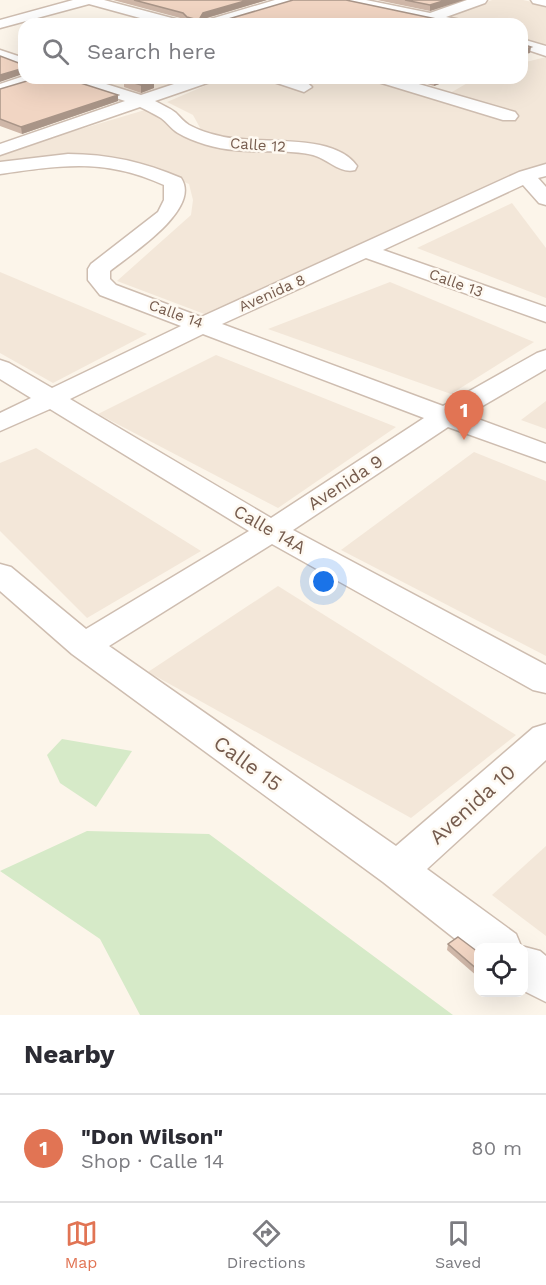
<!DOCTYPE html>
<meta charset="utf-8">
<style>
:root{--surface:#fff;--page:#f2f2f3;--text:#2b2b33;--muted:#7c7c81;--line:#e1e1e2;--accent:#e17454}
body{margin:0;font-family:"Work Sans",sans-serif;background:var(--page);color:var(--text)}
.controls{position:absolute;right:18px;bottom:18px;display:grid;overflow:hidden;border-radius:12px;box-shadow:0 6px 24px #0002}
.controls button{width:54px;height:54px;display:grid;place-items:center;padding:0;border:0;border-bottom:2px solid var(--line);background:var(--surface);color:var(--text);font:30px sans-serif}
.you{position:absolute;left:324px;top:582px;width:21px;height:21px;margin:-15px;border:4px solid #fff;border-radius:50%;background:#1a73e8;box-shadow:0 0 0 9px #1a73e833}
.badge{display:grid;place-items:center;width:39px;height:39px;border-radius:50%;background:var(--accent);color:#fff;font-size:20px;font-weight:700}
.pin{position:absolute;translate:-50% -50px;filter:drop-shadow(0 2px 3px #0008)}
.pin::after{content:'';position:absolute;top:32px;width:21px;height:18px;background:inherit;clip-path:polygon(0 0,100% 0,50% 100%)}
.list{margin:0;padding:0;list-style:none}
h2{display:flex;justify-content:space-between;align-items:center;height:78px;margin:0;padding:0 24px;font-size:26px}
h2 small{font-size:20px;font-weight:400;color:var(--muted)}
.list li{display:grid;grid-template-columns:39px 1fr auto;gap:18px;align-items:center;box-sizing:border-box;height:108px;padding:0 24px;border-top:2px solid var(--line)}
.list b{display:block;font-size:22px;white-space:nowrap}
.list p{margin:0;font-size:20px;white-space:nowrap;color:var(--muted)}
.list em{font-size:20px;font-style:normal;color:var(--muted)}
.icon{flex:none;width:33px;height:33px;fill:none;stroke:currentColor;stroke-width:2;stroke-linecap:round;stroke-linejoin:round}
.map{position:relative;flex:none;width:546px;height:1015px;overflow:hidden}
.search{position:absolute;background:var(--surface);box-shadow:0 6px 24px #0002;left:18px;right:18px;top:18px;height:66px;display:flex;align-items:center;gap:15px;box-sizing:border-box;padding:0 21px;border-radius:18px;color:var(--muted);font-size:22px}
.sheet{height:186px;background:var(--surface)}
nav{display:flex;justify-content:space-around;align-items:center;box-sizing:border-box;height:84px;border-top:2px solid var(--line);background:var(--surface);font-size:16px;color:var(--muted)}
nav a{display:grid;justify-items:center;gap:3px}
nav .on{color:var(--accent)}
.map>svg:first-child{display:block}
.residential{fill:#f3e7d9}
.green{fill:#d6eac8}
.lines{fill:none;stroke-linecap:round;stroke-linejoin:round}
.minor-casing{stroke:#cebdb0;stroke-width:3}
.minor{fill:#fff;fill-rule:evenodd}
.wall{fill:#cfb7a8}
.shaded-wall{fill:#a99588}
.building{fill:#f1d5c3;stroke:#a99588;stroke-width:1.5}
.labels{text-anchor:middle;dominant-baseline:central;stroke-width:5;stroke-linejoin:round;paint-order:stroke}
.far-street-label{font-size:15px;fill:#765c4e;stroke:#fef9f1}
.street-label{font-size:18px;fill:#765c4e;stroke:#fef9f1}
.near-street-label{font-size:21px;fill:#765c4e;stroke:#fef9f1}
</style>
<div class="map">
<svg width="546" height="1015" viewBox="0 0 546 1015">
<rect width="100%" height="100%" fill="#fcf5ea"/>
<g class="residential">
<polygon points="492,0 523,0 546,5 546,48 522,40 522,24 475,24 444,16"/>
<polygon points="546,57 546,166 215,318 117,281 191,215 193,200 189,184 127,159 87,157 0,166 0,153 155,107 204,135 193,115 167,102 223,78 378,78 445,96 476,78 522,78 522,63"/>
<polygon points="88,78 206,78 155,99"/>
<polygon points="512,203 546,248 546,298 417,248"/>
<polygon points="0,272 147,334 53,383 0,353"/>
<polygon points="390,282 534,342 451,394 268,329"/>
<polygon points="216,355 396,427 278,508 98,414"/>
<polygon points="546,401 546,429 521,420"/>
<polygon points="36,448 201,551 87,618 0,531 0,463"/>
<polygon points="474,452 546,481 546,656 341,550"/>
<polygon points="278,586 516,735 411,818 148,672"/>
<polygon points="546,846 546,936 492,895"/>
</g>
<g class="green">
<polygon points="62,739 132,751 96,807 60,783 47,755"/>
<polygon points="87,831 209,834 453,1015 140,1015 100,939 0,871"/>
</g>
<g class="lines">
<defs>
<g id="minor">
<polygon points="73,0 104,0 183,21 185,24 162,24 89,4 0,28 0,20"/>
<polygon points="275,0 296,0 294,3 224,24 202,24 204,21"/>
<polygon points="340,0 366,0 430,13 467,0 487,0 485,3 446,17 466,21 468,24 441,24 347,4"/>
<polygon points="531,0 546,0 546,6 533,3"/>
<polygon points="522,39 546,46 546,56 522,48"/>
<polygon points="0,50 24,58 24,68 0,60"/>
<polygon points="24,76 43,78 41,81 0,94 0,84"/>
<path d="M63,78H87L141,95L192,78H215L213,81L155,101C162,105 170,108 176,113C180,117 184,122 189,125C198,130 211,134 220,136C257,146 333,131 357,166L355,170C340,174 328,159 313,155C287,149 261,153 235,150C217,149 193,142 178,133C171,129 167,122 161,118C154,114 147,110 140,107L0,155V144L125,101L65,81Z"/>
<path d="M269,78C283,78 302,76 312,87L304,92L271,81Z"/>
<polygon points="373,78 398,78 515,112 518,116 515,120 503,120 375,81"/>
<path d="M68,154C109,154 144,162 181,178C202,209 131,254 110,271V279L116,285L201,317L519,172L546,164V176L538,178L546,187V205L539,203L523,185L383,250L546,307V322L366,258L222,324L443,406L537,353L546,350V369L467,415L546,444V462L448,427L293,530L546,665V693L533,690L272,544L109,646L396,846L533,728L546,724V760L427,869L516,934L521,946L540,951L546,956V1002L524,991V948H478V957L383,882L72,654L0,591V564L11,567L86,629L249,531L50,409L0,431V413L31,398L0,379V360L9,363L52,388L181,326L100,295L88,280V269L91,264L158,212L164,200V185C105,158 62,165 0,174V162ZM203,334L424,418L271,518L70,399Z"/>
</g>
</defs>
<use href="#minor" class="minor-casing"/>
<use href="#minor" class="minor"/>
</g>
<g class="wall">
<polygon points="113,0 267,0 204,19 225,20 441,20 466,24 192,24 187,23 184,19"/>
<polygon points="377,0 464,0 430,11"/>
<polygon points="406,78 455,78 434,86"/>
<polygon points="124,80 154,81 154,88 141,93 124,87"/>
<polygon points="0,89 118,95 118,101 22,134 0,126"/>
<polygon points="448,944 478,952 478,977 447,950"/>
</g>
<g class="shaded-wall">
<polygon points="248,0 267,0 203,19 200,18 203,13"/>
<polygon points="446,0 464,0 430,11 430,5"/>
<polygon points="531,47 530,53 522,55 522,50"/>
<polygon points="23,68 23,74 0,82 0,75"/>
<polygon points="439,78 455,78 434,86 435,80"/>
<polygon points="154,81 154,88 141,93 141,85"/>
<polygon points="118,95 118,101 22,134 21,127"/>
</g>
<g class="building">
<polygon points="134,0 248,0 203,13 200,18 225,20 293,0 346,0 441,20 456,20 466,24 205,24 209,23 187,17 183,13"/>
<polygon points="405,0 446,0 430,5"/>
<polygon points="522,44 531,47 522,50"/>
<polygon points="0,56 24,65 24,68 0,75"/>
<polygon points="37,78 65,78 118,95 21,127 0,119 0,89"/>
<polygon points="131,78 153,78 154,81 141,85 124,80"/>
<polygon points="458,937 478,952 478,970 448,944"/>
</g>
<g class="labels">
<g class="far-street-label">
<text transform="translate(258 145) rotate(4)">Calle 12</text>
<text transform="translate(456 283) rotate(20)">Calle 13</text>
<text transform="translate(272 293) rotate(-24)">Avenida 8</text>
<text transform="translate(176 314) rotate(20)">Calle 14</text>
</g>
<g class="street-label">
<text transform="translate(345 482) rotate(-33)">Avenida 9</text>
<text transform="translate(270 529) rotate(30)">Calle 14A</text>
</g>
<g class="near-street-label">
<text transform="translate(248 763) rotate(36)">Calle 15</text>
<text transform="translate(472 804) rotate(-42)">Avenida 10</text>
</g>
</g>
</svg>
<div class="controls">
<button><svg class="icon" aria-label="locate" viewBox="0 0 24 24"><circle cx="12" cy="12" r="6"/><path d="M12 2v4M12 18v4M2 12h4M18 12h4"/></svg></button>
</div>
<div class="you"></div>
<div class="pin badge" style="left:464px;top:440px">1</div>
<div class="search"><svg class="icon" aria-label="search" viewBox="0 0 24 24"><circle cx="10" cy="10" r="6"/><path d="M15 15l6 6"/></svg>Search here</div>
</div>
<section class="sheet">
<h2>Nearby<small></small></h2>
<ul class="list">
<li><span class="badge">1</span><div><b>&quot;Don Wilson&quot;</b><p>Shop · Calle 14</p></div><em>80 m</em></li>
</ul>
</section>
<nav>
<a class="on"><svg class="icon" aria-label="map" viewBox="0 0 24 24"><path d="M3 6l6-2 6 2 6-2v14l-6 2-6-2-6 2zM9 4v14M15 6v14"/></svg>Map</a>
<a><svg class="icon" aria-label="directions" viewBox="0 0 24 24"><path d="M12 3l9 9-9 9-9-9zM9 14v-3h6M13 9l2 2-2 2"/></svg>Directions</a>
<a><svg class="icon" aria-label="saved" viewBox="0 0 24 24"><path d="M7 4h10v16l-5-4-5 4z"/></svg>Saved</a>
</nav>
